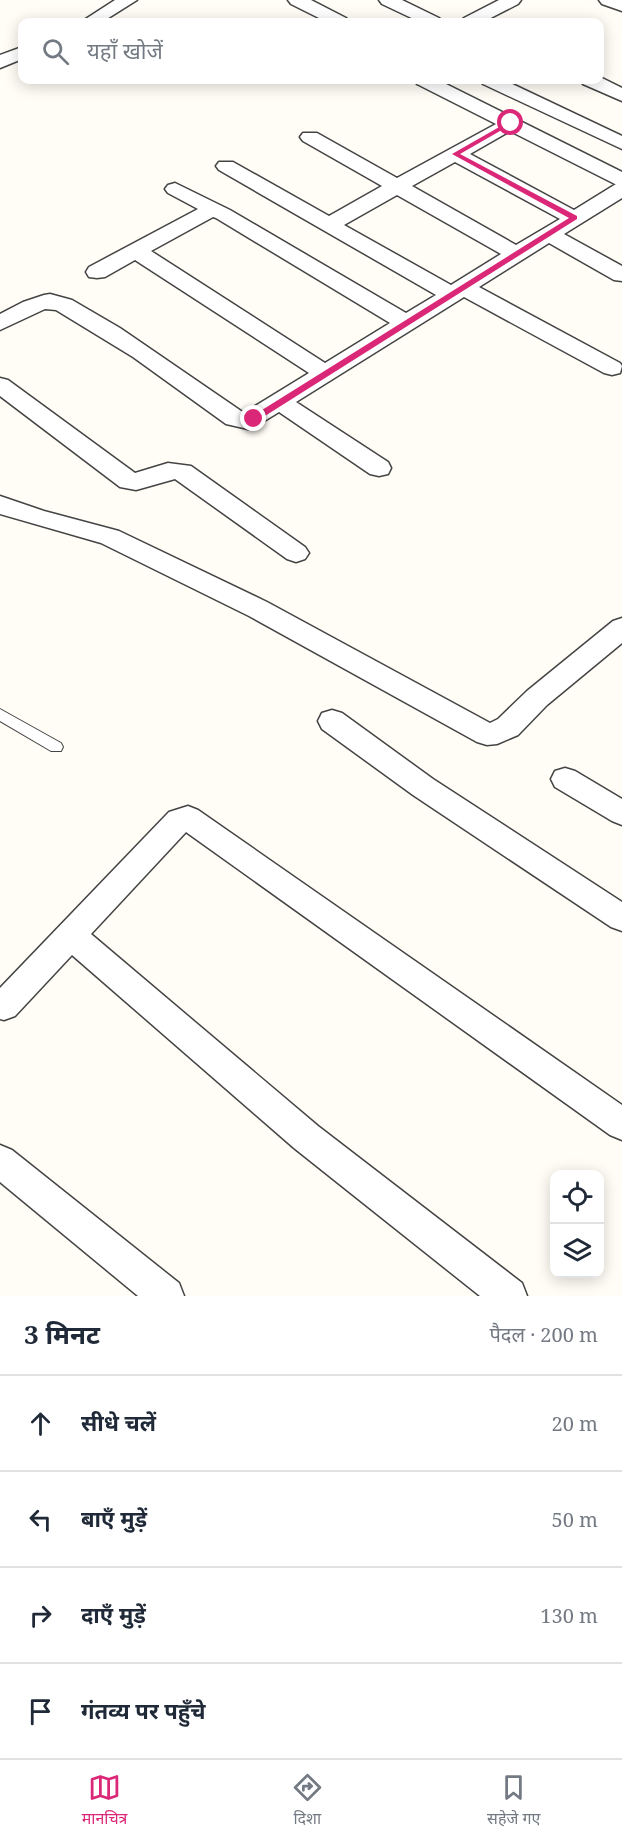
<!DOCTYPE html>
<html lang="hi">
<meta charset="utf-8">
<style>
:root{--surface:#fff;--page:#f6f6f7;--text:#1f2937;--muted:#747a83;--line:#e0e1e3;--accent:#db2777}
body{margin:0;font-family:"Noto Serif","Noto Sans Devanagari",serif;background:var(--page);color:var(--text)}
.controls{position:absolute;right:18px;bottom:18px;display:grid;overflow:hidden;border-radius:12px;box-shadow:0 3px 15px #0003}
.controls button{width:54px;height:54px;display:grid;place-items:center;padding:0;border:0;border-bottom:2px solid var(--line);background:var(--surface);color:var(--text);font:30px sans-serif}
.stop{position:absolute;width:18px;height:18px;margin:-14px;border:4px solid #db2777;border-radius:50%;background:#fff}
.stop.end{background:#db2777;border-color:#fff;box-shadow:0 2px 6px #0008}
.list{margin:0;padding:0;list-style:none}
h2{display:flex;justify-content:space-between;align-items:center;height:78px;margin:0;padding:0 24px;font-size:26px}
h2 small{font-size:20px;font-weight:400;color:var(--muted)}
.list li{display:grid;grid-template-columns:39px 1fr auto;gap:18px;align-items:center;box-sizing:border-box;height:96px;padding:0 24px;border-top:2px solid var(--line)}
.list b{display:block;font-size:22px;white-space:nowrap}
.list em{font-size:20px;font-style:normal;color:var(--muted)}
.icon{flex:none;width:33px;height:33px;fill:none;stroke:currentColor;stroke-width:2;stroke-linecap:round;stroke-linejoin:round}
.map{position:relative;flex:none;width:622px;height:1296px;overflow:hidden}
.search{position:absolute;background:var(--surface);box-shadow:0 3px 15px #0003;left:18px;right:18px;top:18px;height:66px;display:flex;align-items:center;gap:15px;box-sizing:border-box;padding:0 21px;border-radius:12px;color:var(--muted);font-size:22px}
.sheet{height:462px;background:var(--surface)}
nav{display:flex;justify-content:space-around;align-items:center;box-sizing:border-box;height:84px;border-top:2px solid var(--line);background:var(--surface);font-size:16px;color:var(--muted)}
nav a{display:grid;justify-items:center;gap:3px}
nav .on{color:var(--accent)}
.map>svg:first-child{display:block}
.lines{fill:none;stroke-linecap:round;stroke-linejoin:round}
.service-casing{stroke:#444;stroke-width:2}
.minor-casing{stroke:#444;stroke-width:3}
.service{fill:#fff;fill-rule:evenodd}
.minor{fill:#fff;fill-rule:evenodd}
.route{fill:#db2777}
</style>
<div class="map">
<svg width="622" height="1296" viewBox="0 0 622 1296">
<rect width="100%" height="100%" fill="#fffdf5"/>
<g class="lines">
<defs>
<polygon id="service" points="0,709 61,743 63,747 61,751 51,751 0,721"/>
<g id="minor">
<polygon points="115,0 137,0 102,22 81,22"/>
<polygon points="288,0 311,0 346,18 349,22 327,22 291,4"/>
<polygon points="379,0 402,0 439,18 442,22 420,22 382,4"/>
<polygon points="499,0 521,0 518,4 483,22 461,22 464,18"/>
<polygon points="599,0 622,0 622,11 602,4"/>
<polygon points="22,47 22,59 0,68 0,55"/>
<polygon points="600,77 622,88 622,101 583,84 581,80 600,80"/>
<path d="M415,80H438L622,172V198L564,234L622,266V281L614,280L549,243L479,287L620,363L622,366L620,373L612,375L604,373L464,297L296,402L388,462L391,468L388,474L379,476L370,474L279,412L256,426L248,429L226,424L133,357L56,310L45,309L0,330V314L23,302L44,295L50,294L72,300L120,328L244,413L309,373L135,260L105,277L97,278L89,277L86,272L89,267L198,209L168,193L165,189L168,185L175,183L230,210L406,313L436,295L219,170L216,166L219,162H233L329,216L382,186L303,141L300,137L303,133H317L397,178L496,124L417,84ZM510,131L615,184H616L574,210L470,154ZM455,162L560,219L516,245L412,186ZM397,195L501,254L451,285L344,225ZM213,217L216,218L390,323L325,363L151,251Z"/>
<polygon points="481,80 504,80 622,136 622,149 483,84"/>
<polygon points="0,378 8,380 135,473 168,463 191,466 305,547 309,553 305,559 296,562 287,559 175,479 136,490 120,487 0,396"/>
<polygon points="0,496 44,511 119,531 267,602 490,723 498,719 527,691 613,621 622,618 622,643 547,705 518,735 497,744 487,745 477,742 249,616 101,543 0,514"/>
<polygon points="332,710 342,713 433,779 622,902 622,931 611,927 413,795 322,729 318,721 322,713"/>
<polygon points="565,768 575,771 622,799 622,825 612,821 555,787 551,779 555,771"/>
<polygon points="188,806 198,810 622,1105 622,1140 610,1135 186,832 91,934 318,1126 522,1283 527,1296 480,1296 294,1148 72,955 15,1016 4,1020 0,1019 0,988 169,812"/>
<polygon points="0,1145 12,1150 179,1283 184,1296 138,1296 0,1182"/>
</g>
</defs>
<use href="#service" class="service-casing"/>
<use href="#minor" class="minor-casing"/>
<use href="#service" class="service"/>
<use href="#minor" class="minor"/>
</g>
<polygon class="route" points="508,122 514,123 460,154 577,216 577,219 257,421 251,421 251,417 569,218 452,154"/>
</svg>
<div class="controls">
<button><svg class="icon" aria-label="locate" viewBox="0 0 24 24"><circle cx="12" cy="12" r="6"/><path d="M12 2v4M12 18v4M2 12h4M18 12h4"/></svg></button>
<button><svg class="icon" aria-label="layers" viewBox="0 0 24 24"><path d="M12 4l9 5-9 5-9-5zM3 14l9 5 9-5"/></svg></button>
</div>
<div class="stop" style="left:511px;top:123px"></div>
<div class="stop end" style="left:254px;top:419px"></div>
<div class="search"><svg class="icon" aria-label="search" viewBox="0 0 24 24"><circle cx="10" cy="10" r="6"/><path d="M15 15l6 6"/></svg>यहाँ खोजें</div>
</div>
<section class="sheet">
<h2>3 मिनट<small>पैदल · 200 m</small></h2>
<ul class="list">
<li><svg class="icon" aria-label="ahead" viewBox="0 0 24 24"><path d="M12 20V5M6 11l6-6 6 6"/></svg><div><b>सीधे चलें</b></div><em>20 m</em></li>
<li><svg class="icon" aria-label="left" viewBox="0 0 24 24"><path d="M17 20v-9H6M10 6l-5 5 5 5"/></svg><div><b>बाएँ मुड़ें</b></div><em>50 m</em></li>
<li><svg class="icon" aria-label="right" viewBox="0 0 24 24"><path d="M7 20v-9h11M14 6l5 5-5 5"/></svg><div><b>दाएँ मुड़ें</b></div><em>130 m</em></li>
<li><svg class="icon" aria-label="arrive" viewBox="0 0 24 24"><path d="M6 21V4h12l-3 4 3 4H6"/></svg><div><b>गंतव्य पर पहुँचे</b></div></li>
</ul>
</section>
<nav>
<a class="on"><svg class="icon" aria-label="map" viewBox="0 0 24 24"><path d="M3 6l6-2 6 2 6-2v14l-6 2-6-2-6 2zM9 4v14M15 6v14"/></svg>मानचित्र</a>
<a><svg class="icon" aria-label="directions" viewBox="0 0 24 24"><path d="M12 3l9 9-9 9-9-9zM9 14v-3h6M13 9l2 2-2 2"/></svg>दिशा</a>
<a><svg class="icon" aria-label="saved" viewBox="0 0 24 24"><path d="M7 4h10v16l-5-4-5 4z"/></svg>सहेजे गए</a>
</nav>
